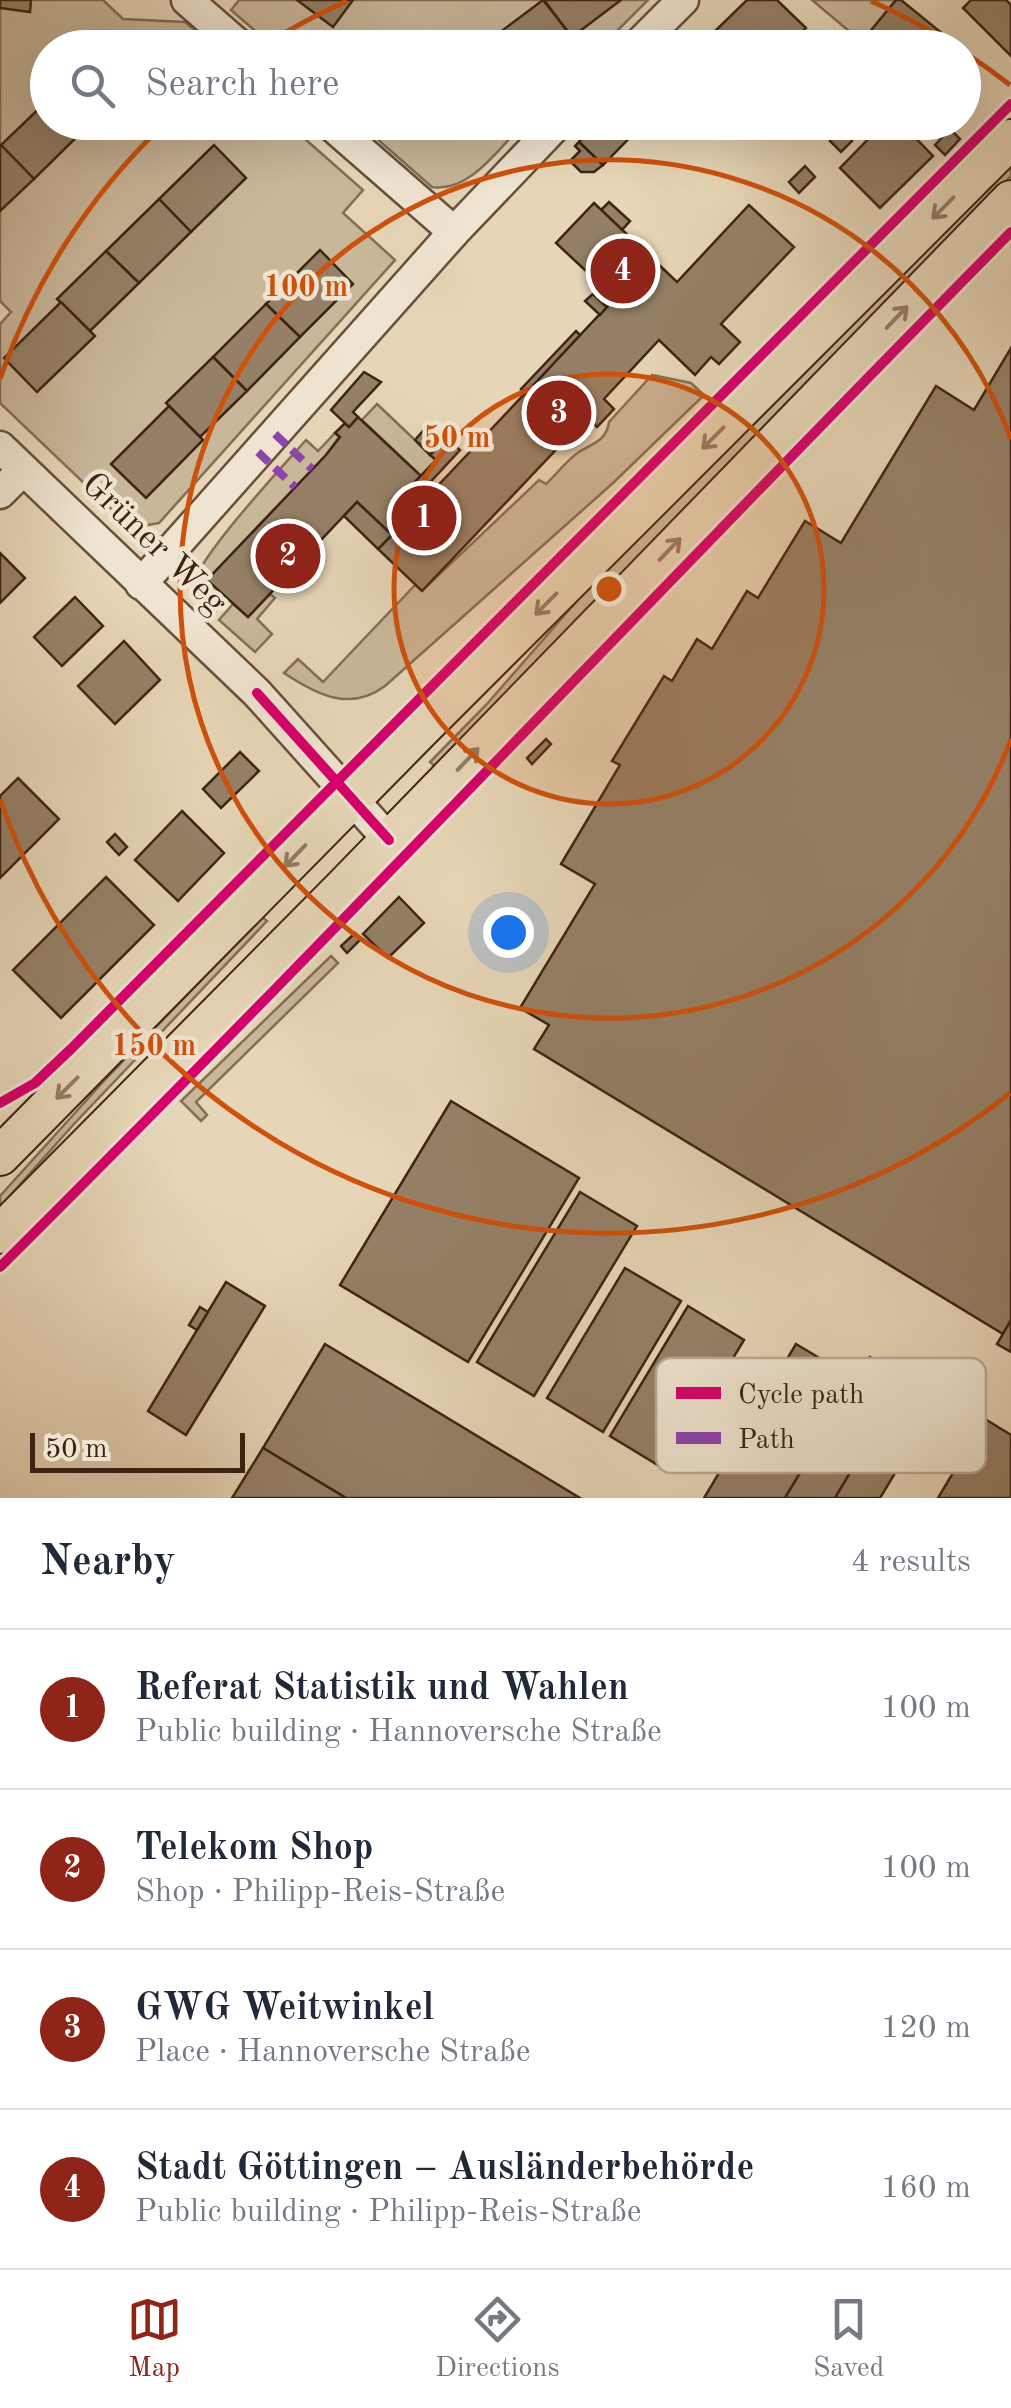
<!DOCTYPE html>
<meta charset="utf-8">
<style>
:root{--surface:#fff;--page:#f2f2f3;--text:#1f2937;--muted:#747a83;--line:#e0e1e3;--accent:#8f2418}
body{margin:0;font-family:"Old Standard TT",serif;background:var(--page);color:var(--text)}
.scale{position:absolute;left:30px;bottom:25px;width:215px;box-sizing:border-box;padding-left:10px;border:5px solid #3d2412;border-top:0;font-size:28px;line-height:35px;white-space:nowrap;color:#3d2412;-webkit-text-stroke:8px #efe4d0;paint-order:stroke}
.you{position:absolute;left:508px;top:932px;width:35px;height:35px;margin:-25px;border:8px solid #fff;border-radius:50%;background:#1a73e8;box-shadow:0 0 0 15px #1a73e833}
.badge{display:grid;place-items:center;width:65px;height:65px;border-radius:50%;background:var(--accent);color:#fff;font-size:32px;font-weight:700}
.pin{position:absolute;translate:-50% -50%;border:5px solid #fff;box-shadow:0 2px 10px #0006}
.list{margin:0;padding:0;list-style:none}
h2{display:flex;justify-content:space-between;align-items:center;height:130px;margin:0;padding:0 40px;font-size:42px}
h2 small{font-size:32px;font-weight:400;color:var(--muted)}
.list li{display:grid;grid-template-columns:65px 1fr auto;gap:30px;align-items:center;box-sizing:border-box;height:160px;padding:0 40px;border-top:2px solid var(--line)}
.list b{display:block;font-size:38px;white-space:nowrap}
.list p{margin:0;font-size:32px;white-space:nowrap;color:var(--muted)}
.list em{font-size:32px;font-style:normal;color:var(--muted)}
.icon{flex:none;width:55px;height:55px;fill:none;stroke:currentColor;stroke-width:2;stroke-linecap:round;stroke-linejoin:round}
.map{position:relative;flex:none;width:1011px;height:1498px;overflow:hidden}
.search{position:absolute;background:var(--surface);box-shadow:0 10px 40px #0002;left:30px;right:30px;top:30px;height:110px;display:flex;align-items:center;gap:25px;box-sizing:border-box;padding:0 35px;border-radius:55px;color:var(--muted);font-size:38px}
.sheet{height:770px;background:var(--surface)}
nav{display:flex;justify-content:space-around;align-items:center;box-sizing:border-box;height:140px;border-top:2px solid var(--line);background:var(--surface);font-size:28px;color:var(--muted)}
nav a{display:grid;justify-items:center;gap:5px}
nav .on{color:var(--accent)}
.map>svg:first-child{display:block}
.green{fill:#c9b79a;stroke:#836e56;stroke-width:2.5}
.building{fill:#958067;stroke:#3d2412;stroke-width:2.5}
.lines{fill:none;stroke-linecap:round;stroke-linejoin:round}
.minor-casing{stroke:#67503b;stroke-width:35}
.major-casing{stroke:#3d2412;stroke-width:42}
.minor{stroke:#efe4d0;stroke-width:30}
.major{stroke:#e6d5b6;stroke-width:38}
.quiet{stroke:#8e44ad;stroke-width:8;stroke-dasharray:15 8;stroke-linecap:butt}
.cycleway-casing{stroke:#efe4d0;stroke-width:16}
.cycleway{stroke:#d6006c;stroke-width:10}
.oneway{stroke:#927c64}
.ring{fill:none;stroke:#ce510d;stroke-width:5}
.labels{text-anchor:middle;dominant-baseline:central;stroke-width:9;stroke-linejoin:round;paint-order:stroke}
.street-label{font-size:35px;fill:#3d2412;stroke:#efe4d0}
.key{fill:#efe4d0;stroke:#baaa97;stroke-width:2.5}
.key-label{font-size:28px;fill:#3d2412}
.centre{fill:#ce510d;stroke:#efe4d0;stroke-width:5}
.ring-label{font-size:30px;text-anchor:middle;font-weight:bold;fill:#ce510d;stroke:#efe4d0;stroke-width:9;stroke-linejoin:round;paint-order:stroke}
</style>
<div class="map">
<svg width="1011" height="1498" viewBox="0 0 1011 1498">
<rect width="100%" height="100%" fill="#e6d5b6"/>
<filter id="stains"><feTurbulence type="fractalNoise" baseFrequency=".002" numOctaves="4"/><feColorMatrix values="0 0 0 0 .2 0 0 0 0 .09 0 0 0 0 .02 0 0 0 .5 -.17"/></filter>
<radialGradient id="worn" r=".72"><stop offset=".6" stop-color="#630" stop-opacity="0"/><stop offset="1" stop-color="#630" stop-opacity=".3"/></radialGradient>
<g class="green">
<polygon points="0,0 103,0 123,19 185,22 215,47 48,48 48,122 287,123 363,190 343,213 395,260 159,523 131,528 0,403 0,324 11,312 0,301"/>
<polygon points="239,0 648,0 600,48 274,47 231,10"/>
<polygon points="812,0 896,0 862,42"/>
<path d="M359,123H524C500,147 470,193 432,187Z"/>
<polygon points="1011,159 1011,176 436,767 430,762 486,705 604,570"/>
<path d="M652,375L691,383L704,395L613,483L385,686C350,712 317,695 284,673L298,659L323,682L415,585L423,590L539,480L546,484C557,474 569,457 582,450C595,443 607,439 609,422Z"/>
<polygon points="377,404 436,460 421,476 362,420"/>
<path d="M335,433L339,437L326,455L208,579L227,599L212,615C205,608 194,602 192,591C188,567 286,463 306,440L318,451Z"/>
<polygon points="270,594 275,598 257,619 272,634 255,652 219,620 233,604 248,617"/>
<polygon points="262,917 267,921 74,1124 0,1207 0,1196 102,1083"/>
<polygon points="331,956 338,963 196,1102 207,1115 201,1121 181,1101"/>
</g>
<g class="building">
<polygon points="0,0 31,0 30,12 0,8"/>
<polygon points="297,0 353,0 333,27"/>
<polygon points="543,0 572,37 558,48 485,48 483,45"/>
<polygon points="544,0 621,0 572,37"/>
<polygon points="747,0 777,0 806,28 786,48 726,48 712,34"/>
<polygon points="896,0 901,0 960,48 872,48 863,40"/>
<polygon points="971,0 1006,0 1011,5 1011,56 963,8"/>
<polygon points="48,100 48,122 81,122 86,128 34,179 1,145"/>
<polygon points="598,122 645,122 603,165 579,142"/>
<polygon points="885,122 900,122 933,156 880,208 840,168"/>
<polygon points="950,129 960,139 945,155 935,145"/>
<polygon points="842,130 852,141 841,152 830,141"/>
<polygon points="579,142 603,165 594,172 581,172 570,161 580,151 575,146"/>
<polygon points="1,145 34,179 0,211 0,146"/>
<polygon points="214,145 246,178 191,232 159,199"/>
<polygon points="805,166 815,177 799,193 789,182"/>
<polygon points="159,199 191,232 139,283 106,251"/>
<polygon points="609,202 630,221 622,230 601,210"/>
<polygon points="594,203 677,282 749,205 794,247 721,324 740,342 719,364 711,357 695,375 659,340 604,399 614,409 597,427 587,417 422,591 378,549 392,535 357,502 248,617 207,580 326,455 340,437 335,433 345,423 349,427 358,417 421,476 416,481 430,494 615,298 556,243"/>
<polygon points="320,250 353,284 300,337 266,304"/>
<polygon points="106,251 139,283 90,331 57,299"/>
<polygon points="593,294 607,307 600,315 585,301"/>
<polygon points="61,302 95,336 37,392 4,358"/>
<polygon points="266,304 300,337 247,391 213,357"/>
<polygon points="576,331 580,335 526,393 521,389"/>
<polygon points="1011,348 1011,1320 1003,1334 534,1049 549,1025 520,1008 595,884 561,864 620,765 612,761 664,676 672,681 697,639 712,649 747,591 758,598 805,521 841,543 936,386 974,410"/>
<polygon points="213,357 247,391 200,437 166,403"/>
<polygon points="364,372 381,382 353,412 358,417 349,427 331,410"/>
<polygon points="169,406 203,440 146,498 111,464"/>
<polygon points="429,424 435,429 420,445 415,440"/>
<polygon points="435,429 440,434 425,450 420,445"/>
<polygon points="440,434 446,439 430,455 425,450"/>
<polygon points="446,439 451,444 436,460 430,455"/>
<polygon points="452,443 460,450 424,489 416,481"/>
<polygon points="357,502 392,535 378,549 344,516"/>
<polygon points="0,553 25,578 0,603"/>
<polygon points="75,597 103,626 62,666 34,637"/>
<polygon points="124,641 160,680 115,724 78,686"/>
<polygon points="546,739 551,744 532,764 527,758"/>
<polygon points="240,752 259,771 221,808 203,789"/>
<polygon points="18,778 59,819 0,878 0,796"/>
<polygon points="182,811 224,853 178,901 135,860"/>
<polygon points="115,834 127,847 119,855 107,842"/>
<polygon points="106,877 154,925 61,1018 13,970"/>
<polygon points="399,897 424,923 388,958 363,934"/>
<polygon points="355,933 361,939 347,953 341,946"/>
<polygon points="451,1101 579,1178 468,1362 340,1285"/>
<polygon points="580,1192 637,1226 534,1396 477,1362"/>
<polygon points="625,1268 681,1301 603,1432 547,1398"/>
<polygon points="226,1282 265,1306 186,1435 148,1411"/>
<polygon points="688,1306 744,1340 666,1470 610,1436"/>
<polygon points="200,1307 208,1312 197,1330 189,1325"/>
<polygon points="1011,1320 1011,1352 997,1344"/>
<polygon points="325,1344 580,1498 346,1498 263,1448"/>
<polygon points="796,1344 856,1380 785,1498 704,1498"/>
<polygon points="870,1357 906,1379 835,1498 785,1498"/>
<polygon points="906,1379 940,1399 880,1498 835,1498"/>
<polygon points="985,1419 1011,1435 1011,1498 938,1498"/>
<polygon points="263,1448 346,1498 232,1498"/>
</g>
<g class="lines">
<defs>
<g id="minor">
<polyline points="187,0 242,48"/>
<polyline points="635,48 683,0"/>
<polyline points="328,122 454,232"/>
<polyline points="0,447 257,693 389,840"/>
<polyline points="0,493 22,471"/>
<polyline points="141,584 454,232 559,122"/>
</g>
<g id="major">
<polyline points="0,1156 416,734 1011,139"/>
<polyline points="0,1234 345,886 1011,200"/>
</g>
</defs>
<use href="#minor" class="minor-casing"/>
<use href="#major" class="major-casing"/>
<use href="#minor" class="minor"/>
<use href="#major" class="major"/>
<g class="quiet">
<polyline points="275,434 312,469"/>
<polyline points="258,452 295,487"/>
</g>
<defs>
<g id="cycleway">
<polyline points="257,693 389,840"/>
<polyline points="0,1103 35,1083 71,1049 1011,104"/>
<path d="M0,1267C342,927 672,575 1011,232"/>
</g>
</defs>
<use href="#cycleway" class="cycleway-casing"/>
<use href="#cycleway" class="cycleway"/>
</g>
<defs><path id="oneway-shaft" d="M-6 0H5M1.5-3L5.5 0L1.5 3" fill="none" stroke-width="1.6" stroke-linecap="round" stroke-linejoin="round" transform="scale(2.5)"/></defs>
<g class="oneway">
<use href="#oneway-shaft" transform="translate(943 208) rotate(135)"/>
<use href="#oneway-shaft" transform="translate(897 317) rotate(-46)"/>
<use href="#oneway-shaft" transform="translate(713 438) rotate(135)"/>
<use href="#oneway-shaft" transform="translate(670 549) rotate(-46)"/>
<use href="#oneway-shaft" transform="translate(546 604) rotate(135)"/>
<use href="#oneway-shaft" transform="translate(468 759) rotate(-46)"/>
<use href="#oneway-shaft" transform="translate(295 856) rotate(134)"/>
<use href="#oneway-shaft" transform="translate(67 1088) rotate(135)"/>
</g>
<circle cx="609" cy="589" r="215" fill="#ce510d" fill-opacity=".12"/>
<g class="ring">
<circle cx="609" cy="589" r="215"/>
<path d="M1011 739A429 429 0 1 1 1011 439"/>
<path d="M1010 1093A644 644 0 0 1 0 799M0 379A644 644 0 0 1 162 126M263 46A644 644 0 0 1 347 1M871 1A644 644 0 0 1 955 46M964 52A644 644 0 0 1 1010 85"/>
</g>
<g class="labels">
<g class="street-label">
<text transform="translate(154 544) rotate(44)">Grüner Weg</text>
</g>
</g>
<rect x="656" y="1358" width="330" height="115" rx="15" class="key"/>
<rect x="676" y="1387" width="45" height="12" fill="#d6006c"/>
<rect x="676" y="1432" width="45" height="12" fill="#8e44ad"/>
<g class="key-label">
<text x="738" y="1403">Cycle path</text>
<text x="738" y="1448">Path</text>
</g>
<circle cx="609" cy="589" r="15" class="centre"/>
<g class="ring-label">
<text x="306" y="296">100 m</text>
<text x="457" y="447">50 m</text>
<text x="154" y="1055">150 m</text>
</g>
<rect width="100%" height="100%" filter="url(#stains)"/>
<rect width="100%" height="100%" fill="url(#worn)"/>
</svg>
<div class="scale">50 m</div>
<div class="you"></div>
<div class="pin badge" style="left:424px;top:518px">1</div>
<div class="pin badge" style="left:288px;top:556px">2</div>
<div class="pin badge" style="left:559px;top:413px">3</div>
<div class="pin badge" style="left:623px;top:271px">4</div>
<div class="search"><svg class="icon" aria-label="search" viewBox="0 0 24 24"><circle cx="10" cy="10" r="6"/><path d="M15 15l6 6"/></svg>Search here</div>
</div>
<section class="sheet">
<h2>Nearby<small>4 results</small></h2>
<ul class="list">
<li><span class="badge">1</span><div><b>Referat Statistik und Wahlen</b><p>Public building · Hannoversche Straße</p></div><em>100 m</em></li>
<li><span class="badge">2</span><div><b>Telekom Shop</b><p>Shop · Philipp-Reis-Straße</p></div><em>100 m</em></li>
<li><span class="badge">3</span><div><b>GWG Weitwinkel</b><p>Place · Hannoversche Straße</p></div><em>120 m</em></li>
<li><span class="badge">4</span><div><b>Stadt Göttingen – Ausländerbehörde</b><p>Public building · Philipp-Reis-Straße</p></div><em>160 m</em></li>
</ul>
</section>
<nav>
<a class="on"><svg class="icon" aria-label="map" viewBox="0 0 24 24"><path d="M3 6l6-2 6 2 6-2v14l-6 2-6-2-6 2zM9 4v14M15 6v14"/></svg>Map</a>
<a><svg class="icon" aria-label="directions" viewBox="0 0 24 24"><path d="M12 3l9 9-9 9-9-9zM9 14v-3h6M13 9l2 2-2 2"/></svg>Directions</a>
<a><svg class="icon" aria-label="saved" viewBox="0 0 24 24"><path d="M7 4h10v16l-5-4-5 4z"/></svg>Saved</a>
</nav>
